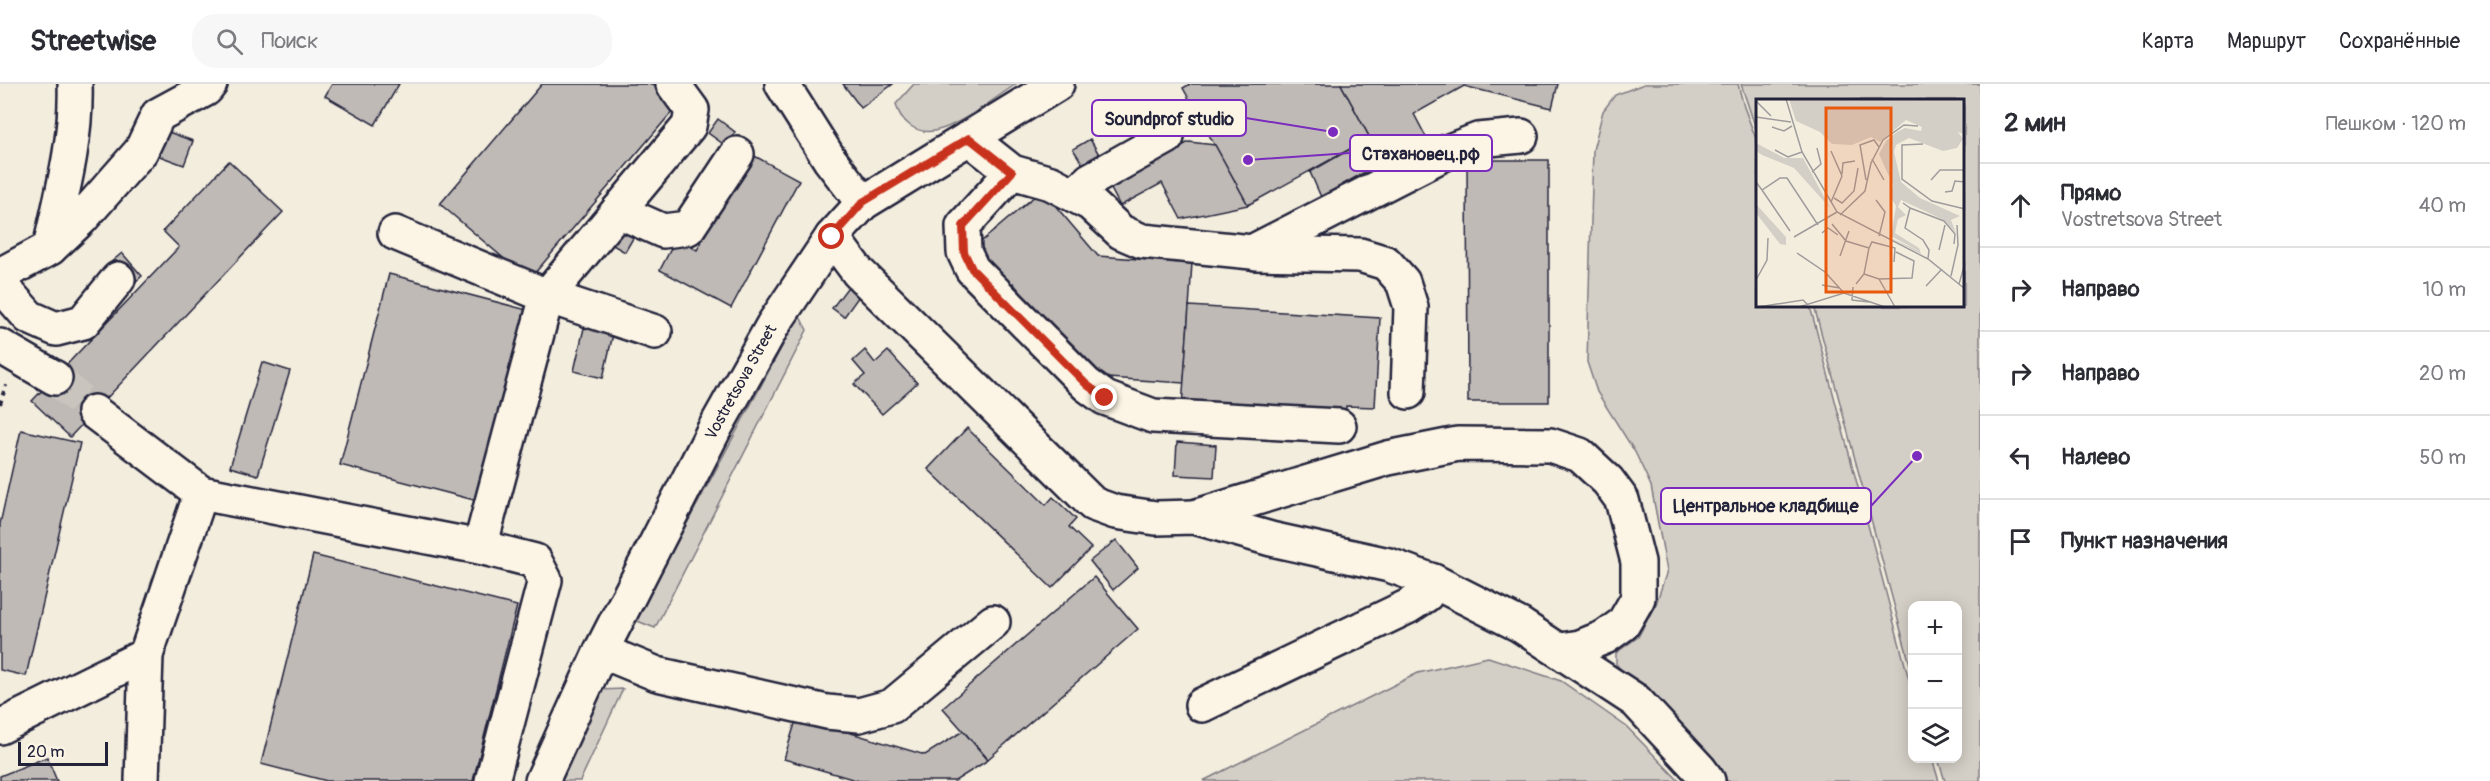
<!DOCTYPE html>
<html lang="ru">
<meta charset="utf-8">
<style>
:root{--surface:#fff;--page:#f7f7f7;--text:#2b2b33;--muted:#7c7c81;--line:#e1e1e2}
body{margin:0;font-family:Pangolin,sans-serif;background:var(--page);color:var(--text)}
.controls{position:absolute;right:18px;bottom:18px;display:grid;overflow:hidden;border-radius:12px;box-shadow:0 3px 15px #0003}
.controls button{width:54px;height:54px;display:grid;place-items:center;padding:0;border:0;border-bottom:2px solid var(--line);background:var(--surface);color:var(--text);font:30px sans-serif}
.scale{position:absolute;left:18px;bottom:15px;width:90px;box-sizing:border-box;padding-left:6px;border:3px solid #22223b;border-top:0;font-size:16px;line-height:21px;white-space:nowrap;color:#22223b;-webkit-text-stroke:4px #fcf5e5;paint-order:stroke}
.stop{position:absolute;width:18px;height:18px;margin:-14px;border:4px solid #c8321e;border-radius:50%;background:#fff}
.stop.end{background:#c8321e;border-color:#fff;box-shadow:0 2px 6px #0008}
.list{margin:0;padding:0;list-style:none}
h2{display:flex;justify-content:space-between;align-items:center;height:78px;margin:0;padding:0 24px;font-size:26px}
h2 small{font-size:20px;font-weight:400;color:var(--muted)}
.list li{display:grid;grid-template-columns:39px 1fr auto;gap:18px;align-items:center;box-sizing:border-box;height:84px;padding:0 24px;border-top:2px solid var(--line)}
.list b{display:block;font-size:22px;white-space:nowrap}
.list p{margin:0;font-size:20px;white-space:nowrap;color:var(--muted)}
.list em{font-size:20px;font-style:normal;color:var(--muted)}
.icon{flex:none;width:33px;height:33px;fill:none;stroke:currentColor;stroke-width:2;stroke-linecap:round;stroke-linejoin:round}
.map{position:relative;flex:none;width:1980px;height:697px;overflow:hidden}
header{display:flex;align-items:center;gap:36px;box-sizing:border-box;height:84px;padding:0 30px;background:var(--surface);border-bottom:2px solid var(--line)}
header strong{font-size:28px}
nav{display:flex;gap:33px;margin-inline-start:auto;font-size:21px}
.search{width:420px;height:54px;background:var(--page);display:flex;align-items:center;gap:15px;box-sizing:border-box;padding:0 21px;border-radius:24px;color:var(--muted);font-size:22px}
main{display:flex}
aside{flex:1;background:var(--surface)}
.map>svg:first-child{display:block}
.green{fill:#d4cfc6;stroke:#7b7880;stroke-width:1.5}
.building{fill:#bfbab6;stroke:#22223b;stroke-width:1.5}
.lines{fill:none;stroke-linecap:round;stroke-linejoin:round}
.minor-tunnel{stroke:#c9c4bd;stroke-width:33;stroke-dasharray:33 16;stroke-linecap:butt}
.minor-casing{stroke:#22223b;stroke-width:38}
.path{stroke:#22223b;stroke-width:4;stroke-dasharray:4.5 4.5;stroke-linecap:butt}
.minor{stroke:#fcf5e5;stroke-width:33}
.route{stroke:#c8321e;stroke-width:8}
.labels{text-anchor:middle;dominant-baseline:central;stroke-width:4.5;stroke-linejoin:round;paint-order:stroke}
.street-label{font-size:16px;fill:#22223b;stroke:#fcf5e5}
.inset-road{fill:none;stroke:#9f9c9d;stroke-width:1.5}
.view{fill:#e8590c;fill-opacity:0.15;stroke:#e8590c;stroke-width:3}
.inset-edge{fill:none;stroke:#22223b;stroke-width:3}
.leader{fill:none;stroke:#7b2cbf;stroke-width:2}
.callout-dot{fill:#7b2cbf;stroke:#fcf5e5;stroke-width:2}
.callout{fill:#fcf5e5;stroke:#7b2cbf;stroke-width:2}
.callout-label{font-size:18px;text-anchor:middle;font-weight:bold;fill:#22223b}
</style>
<header>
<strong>Streetwise</strong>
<div class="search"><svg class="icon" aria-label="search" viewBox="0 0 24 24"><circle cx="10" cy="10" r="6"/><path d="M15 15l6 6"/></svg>Поиск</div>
<nav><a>Карта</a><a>Маршрут</a><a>Сохранённые</a></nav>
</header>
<main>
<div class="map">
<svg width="1980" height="697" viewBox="0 0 1980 697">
<rect width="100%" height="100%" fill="#f3edde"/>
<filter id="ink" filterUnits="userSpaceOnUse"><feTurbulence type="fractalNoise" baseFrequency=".0167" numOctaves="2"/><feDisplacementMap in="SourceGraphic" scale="12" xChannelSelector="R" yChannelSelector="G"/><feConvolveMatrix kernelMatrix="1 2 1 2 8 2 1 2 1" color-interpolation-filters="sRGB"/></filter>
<g filter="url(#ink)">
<g class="green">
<path d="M914,0H1016C997,13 956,44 934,47C915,50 900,37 896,20Z"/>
<polygon points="1644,0 1738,0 1744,23 1758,60 1758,222 1810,222 1912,607 1912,674 1932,675 1939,697 1727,697 1649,606 1624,589 1616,580 1616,569 1638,553 1656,520 1667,487 1651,402 1635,368 1597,308 1587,278 1593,66 1603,27 1615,11"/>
<polygon points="1741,0 1980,0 1980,697 1945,697 1938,675 1958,674 1958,522 1912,522 1912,588 1814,222 1964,222 1964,16 1758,16 1758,51"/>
<polygon points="799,231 807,246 655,544 635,536"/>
<polygon points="1488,573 1561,597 1627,643 1679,697 1203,697 1418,589"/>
<polygon points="623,605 580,697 558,697 599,606"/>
</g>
<g class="building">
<polygon points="332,0 399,0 375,41 325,12"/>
<polygon points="542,0 652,0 677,22 529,196 440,120"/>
<polygon points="843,0 893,0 861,24"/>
<polygon points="1190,0 1341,0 1370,54 1248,121 1183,4"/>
<polygon points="1341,0 1558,0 1552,24 1464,2 1414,30 1426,53 1321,113 1310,88 1370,54"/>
<polygon points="718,35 735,48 726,62 708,49"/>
<polygon points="163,46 193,57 184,81 154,70"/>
<polygon points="1090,55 1100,72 1084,82 1073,65"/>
<polygon points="1189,58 1215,61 1248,121 1181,135 1162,99 1120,122 1109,101"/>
<polygon points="749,69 799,96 731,224 660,186 676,155 697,166"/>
<polygon points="1467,76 1549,76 1549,318 1468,318"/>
<polygon points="229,77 283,128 70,353 32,317 179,163 163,147"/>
<polygon points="1042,106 1098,172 1192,179 1184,299 1092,293 1013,199 1003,208 969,168"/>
<polygon points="622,140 636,149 625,168 611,160"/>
<polygon points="122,169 142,192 131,202 110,179"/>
<polygon points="389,190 527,226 478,417 340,381"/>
<polygon points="853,196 864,205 844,233 832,224"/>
<polygon points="1189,222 1380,234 1375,323 1346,322 1345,333 1182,323"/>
<polygon points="584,244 613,250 603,294 574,287"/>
<polygon points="865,266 875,279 888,267 917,299 882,330 854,300 865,291 853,277"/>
<polygon points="262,278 290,287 258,391 230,383"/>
<polygon points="967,344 1046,421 1053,413 1076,435 1069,443 1091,464 1052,504 928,385"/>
<polygon points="21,346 80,359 26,592 0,586 0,440"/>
<polygon points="1177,358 1216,361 1214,393 1175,391"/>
<polygon points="1116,456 1138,484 1113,506 1090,477"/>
<polygon points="313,471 517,522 473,697 327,697 261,680"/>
<polygon points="1094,493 1138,545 988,675 943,624"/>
<polygon points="797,633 925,671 963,647 988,676 955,697 859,697 784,675"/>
<polygon points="47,673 57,697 0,697 0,692"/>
</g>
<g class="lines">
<polyline class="minor-tunnel" points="55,294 94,328"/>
<defs>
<g id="minor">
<polyline points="782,0 830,76 863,119"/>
<polyline points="969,54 1012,88 1051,99 1074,111 1091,120 1121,148 1142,157 1252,168 1447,68 1478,56 1521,52"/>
<polyline points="1012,88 963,142 964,168 972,185 1087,301 1105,314 1153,332 1339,342"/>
<polyline points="1074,111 1090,96 1167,53"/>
<polyline points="618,127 689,42 692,26 673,0"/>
<polyline points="395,149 547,212 655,248"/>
<polyline points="832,153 858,188 1093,420 1115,428 1156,434 1194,433 1271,455 1389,481 1433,497 1520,541 1636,617 1700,686 1708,697"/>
<path d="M50,164C62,109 77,56 75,0"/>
<polyline points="1256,169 1360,171 1386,179 1403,198 1411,223 1408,308"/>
<polyline points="0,191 50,164 81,135 141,67 158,31 206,5 210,0"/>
<polyline points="0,200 29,233 56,245 83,238 118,195"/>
<polyline points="0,262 55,294"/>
<polyline points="94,328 201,409 480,463 547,212 618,127 663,147 688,144 737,70"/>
<polyline points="1194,433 1388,374 1458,360 1550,361 1580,371 1608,397 1622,416 1638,478 1638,514 1623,540 1605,553 1580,563 1562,566"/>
<polyline points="480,463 535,477 545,496 492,697"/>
<polyline points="601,567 657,590 827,628 859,631 892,622 993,538"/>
<polyline points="1202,621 1409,522 1426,511 1433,497"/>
<polyline points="0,643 146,571"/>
<polyline points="142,697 146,571 201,409"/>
<path id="s1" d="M542,697L601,567L714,346L773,241L832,153L863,119L1057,0"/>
</g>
</defs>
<use href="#minor" class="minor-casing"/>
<polyline class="path" points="0,320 6,301"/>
<use href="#minor" class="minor"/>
</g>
</g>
<g class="lines" filter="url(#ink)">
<polyline class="route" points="832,153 863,118 969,54 1012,88 963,142 964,168 972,185 1087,301 1105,314"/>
</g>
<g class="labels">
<g class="street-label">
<text stroke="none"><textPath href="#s1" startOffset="446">Vostretsova Street</textPath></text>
</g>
</g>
<g transform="translate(1756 15)">
<rect width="208" height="208" fill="#f3edde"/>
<path d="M33,0H208V35L202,33L207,40L201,49L187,52L153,39L140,46L138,53L145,83L164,99L204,117L195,121L200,134L188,121L145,101L142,108L150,116L142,120L139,134L163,149L165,155L126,135L163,152L135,137L140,107L134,97L137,86L123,55L130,42L141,33L149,29L165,32L166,28L150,21L124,43L115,38L96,46L76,45L64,33L40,22ZM0,44L28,59H47L74,109L38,69L6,56L0,52ZM0,105L30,138V146L24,145L0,114Z" fill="#d4cfc6"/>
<path class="inset-road" d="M30,0L46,53L81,113L172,160L209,190M0,2L15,17M0,18L35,23M16,28L28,32L36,27M167,45L146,46V80L176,102L209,110M19,51L32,58L46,53M75,52L86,77L75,103M116,60L128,81M56,73L65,65L61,49M86,75L87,64L99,62M110,81L104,46L118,41L123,48M175,81L184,71H209M0,83L6,91L24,79H31L62,126M6,91L34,132M189,93L196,92L199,82L209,83M78,99L86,104L98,92L102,69M120,101L129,113L123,137M147,104L154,109L149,129L167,141L173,151L172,160M154,109L188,122L199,135L198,145M84,116L109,92L115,64L127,41L148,26L162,27M76,125L90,142L113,149L108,175L100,185M66,134L72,129L82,136M38,138L81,113M113,149L116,143L139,149L138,163M183,151L189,126M41,154L69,173L88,194M84,157L93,132M108,175L123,180L156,179L158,162L140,153M195,177L202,146L201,126M123,180L139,208M0,181L11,161L12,139M203,185L209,164M66,186L84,189M170,187L186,170M97,188L96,201L113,203M2,208L47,201L51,205M43,208L88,194L129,208"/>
<path class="view" d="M70,9H135V193H70Z"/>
<rect width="208" height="208" class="inset-edge"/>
</g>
<path class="leader" d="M1333 48L1246 34M1248 76L1350 69M1917 372L1871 422"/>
<g class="callout-dot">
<circle cx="1333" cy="48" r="6"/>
<circle cx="1248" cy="76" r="6"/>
<circle cx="1917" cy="372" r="6"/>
</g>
<g class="callout">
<rect x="1092" y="16" width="154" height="36" rx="6"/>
<rect x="1350" y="51" width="142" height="36" rx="6"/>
<rect x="1661" y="404" width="210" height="36" rx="6"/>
</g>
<g class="callout-label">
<text x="1169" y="41">Soundprof studio</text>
<text x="1421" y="76">Стахановец.рф</text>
<text x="1766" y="428">Центральное кладбище</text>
</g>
</svg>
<div class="controls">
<button>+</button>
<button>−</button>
<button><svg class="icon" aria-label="layers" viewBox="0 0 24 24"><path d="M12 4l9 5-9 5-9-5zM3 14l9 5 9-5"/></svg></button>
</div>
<div class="scale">20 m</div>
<div class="stop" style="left:832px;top:153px"></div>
<div class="stop end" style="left:1105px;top:314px"></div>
</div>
<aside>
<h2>2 мин<small>Пешком · 120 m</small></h2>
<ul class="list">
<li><svg class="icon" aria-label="ahead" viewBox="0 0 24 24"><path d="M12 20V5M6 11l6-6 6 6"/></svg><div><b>Прямо</b><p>Vostretsova Street</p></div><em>40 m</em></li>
<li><svg class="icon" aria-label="right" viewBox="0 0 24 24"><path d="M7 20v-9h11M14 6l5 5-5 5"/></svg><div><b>Направо</b></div><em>10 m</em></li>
<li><svg class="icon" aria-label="right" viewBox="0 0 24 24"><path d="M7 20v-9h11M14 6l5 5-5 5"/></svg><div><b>Направо</b></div><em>20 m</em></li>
<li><svg class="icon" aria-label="left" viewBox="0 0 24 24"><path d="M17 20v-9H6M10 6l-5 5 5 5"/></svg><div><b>Налево</b></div><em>50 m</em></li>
<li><svg class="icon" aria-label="arrive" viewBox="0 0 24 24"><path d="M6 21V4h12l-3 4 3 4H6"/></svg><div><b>Пункт назначения</b></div></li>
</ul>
</aside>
</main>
